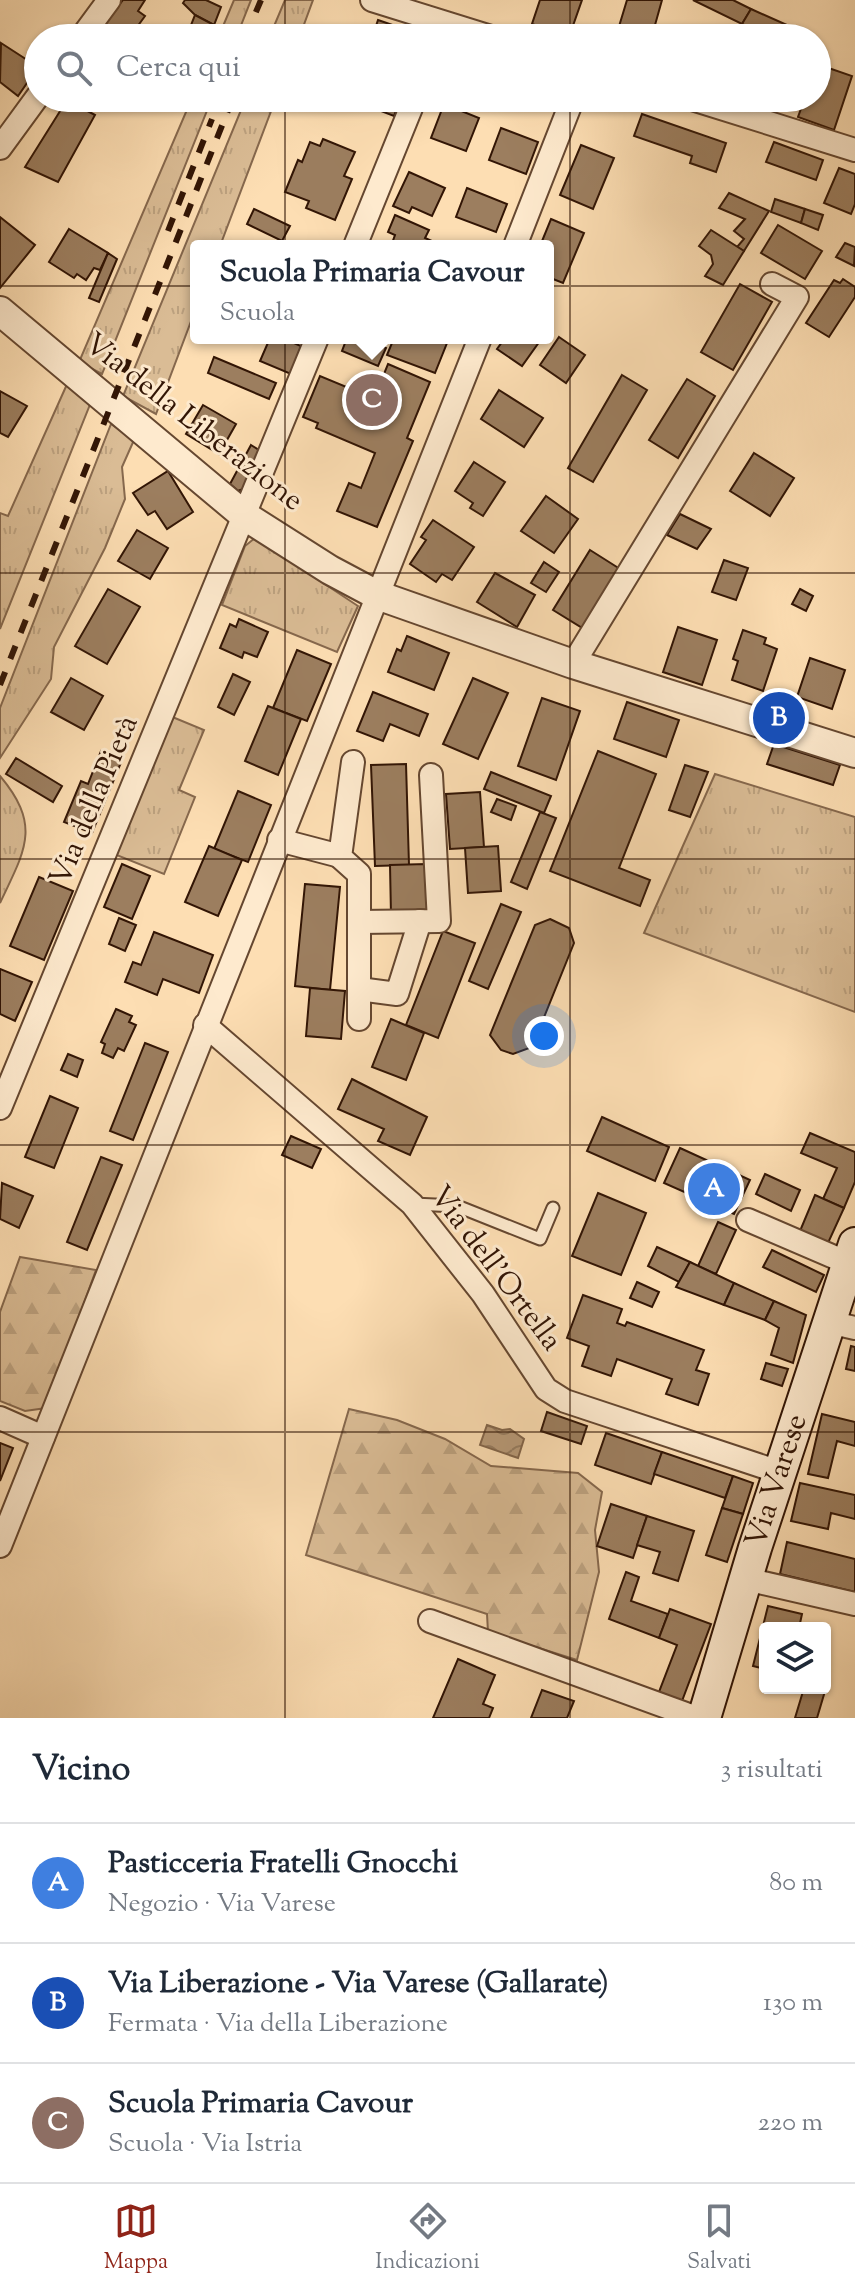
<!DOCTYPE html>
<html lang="it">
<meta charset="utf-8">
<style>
:root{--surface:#fff;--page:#f6f6f7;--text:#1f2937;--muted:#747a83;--line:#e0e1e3;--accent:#8f2418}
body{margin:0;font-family:"Sorts Mill Goudy",serif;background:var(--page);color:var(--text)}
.controls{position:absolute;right:24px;bottom:24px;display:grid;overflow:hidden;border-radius:8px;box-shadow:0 2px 6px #0004}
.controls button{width:72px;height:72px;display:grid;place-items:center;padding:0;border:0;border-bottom:2px solid var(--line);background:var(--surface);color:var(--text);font:40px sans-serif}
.you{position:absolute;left:544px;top:1036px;width:28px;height:28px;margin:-20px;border:6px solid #fff;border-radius:50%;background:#1a73e8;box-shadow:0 0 0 12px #1a73e833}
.badge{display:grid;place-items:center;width:52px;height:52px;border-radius:50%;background:var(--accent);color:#fff;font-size:26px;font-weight:700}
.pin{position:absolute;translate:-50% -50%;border:4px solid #fff;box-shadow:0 2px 8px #0006}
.popup{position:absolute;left:190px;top:240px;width:364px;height:104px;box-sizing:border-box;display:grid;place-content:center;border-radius:8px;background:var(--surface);filter:drop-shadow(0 2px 6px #0005);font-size:26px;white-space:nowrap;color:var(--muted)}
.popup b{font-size:30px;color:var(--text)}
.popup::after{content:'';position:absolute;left:50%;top:100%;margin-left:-16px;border:16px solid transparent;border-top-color:var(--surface)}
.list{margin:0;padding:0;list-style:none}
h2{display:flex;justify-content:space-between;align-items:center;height:104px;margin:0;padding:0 32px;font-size:34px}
h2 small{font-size:26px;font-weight:400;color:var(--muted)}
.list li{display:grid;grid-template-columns:52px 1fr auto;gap:24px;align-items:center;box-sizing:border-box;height:120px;padding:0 32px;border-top:2px solid var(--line)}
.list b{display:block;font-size:30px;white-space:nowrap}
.list p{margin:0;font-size:26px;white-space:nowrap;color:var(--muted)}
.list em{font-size:26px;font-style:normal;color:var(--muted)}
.icon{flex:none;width:44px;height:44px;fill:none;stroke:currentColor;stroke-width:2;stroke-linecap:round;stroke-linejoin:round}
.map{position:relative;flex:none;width:855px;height:1718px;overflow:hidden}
.search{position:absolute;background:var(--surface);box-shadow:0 2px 6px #0004;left:24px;right:24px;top:24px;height:88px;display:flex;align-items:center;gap:20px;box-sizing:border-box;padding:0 28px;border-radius:44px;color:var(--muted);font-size:30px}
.sheet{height:464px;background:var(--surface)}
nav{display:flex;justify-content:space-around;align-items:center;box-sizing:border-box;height:112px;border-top:2px solid var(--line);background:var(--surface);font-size:22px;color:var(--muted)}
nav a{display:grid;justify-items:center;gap:4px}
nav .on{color:var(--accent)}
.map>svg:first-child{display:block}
.grass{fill:url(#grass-tufts);stroke:#86684d;stroke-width:2}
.forest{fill:url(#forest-firs);stroke:#86684d;stroke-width:2}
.water{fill:url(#water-waves);stroke:#82654a;stroke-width:2}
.building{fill:#9c7e5f;stroke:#321505;stroke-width:2}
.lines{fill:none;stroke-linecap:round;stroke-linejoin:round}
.service-casing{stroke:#654730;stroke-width:15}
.minor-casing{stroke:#654730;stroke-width:26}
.tertiary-casing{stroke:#654730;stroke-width:32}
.secondary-casing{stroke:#321505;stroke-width:36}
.service{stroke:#feeace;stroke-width:11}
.minor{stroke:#feeace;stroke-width:22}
.tertiary{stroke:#feeace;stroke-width:28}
.secondary{stroke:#feeace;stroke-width:32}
.rail{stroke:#321505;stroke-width:6;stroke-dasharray:14 14;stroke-linecap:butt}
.grid{fill:none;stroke:#321505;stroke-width:2;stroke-opacity:0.55}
.labels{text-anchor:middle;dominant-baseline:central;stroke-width:6;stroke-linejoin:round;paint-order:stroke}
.street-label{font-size:30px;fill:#321505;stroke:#feeace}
</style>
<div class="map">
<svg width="855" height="1718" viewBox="0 0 855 1718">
<defs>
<pattern id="grass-tufts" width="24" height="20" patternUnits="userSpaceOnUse" patternTransform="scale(2)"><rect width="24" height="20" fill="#dabc95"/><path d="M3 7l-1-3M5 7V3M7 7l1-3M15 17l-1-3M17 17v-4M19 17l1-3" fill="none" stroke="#bca17f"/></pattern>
<pattern id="forest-firs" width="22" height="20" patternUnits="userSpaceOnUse" patternTransform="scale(2)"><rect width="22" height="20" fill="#dabc95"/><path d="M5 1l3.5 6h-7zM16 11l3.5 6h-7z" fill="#bca17f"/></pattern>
<pattern id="water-waves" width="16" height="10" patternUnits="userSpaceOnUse" patternTransform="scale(2)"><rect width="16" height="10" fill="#b89a78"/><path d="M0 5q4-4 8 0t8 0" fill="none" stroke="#967c60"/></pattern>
</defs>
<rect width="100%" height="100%" fill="#fddeb3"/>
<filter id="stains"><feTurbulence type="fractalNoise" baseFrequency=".0025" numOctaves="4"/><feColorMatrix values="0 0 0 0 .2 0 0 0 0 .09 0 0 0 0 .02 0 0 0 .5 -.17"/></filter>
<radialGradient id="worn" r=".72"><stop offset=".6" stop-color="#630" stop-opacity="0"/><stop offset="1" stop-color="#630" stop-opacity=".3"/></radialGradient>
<g class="grass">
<polygon points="234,0 251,0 236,38 218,38"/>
<polygon points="285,0 313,0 299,38 269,38"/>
<polygon points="192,98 212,98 102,374 79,362"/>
<polygon points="246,98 276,98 220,246 196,246 196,308 156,414 123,396"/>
<polygon points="68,382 91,402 0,629 0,513 8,516"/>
<polygon points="111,424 134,440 122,467 125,499 105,548 54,647 51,679 0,758 0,708"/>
<polygon points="255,538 358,606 337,652 222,605 245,546"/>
<polygon points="170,716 204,730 179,790 195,797 164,874 114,854"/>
<polygon points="715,774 855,817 855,1012 644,933"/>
<path d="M0,776C42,826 25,850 0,903Z"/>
</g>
<g class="forest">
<polygon points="20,1257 96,1270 46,1408 25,1411 0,1401 0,1312"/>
<polygon points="349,1409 397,1420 445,1439 491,1466 578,1473 602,1492 595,1530 599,1572 577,1660 488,1632 487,1614 306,1555"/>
</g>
<polygon class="water" points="487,1425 502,1430 510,1429 524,1439 518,1458 480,1445"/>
<g class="building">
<polygon points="123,0 145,0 138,11 145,16 129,38 119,38 103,26"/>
<polygon points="185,0 206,0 221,7 214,25 195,15 183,3"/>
<polygon points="540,0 582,0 569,37 532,24"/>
<polygon points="627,0 662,0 655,25 671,30 668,38 633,38 617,33"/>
<polygon points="693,0 733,0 751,9 742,24"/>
<polygon points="751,9 816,38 773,38 742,24"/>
<polygon points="195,15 214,25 209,38 186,38"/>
<polygon points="378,20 416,33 414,38 372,38"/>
<polygon points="699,29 728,38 695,38"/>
<polygon points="1,43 38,67 18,96 0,82"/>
<polygon points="817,64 852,76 834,130 798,117 805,98 817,98"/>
<polygon points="362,98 401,98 394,116 360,103"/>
<polygon points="746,98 771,98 769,106"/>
<polygon points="67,100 95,115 58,182 25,167"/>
<polygon points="444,104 479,118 466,151 431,138"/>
<polygon points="642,114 726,143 716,172 690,163 692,156 634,136"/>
<polygon points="501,128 538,142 526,174 489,160"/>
<polygon points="323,139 355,152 344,176 352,179 335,220 306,208 309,201 285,192 298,160 302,162 310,142 320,146"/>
<polygon points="774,142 823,160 816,180 766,162"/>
<polygon points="581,145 614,158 593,209 560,195"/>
<polygon points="839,168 855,174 855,204 851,214 824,203"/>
<polygon points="409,172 445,188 432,216 412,207 409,213 393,206"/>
<polygon points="467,188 507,204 496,232 456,217"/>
<polygon points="729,193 769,211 744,251 737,247 744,239 734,231 745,219 719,208"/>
<polygon points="775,199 805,209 801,223 771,212"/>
<polygon points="254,209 290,226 282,241 247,224"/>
<polygon points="805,209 823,215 818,230 801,223"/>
<polygon points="395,215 429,230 425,238 432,241 430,246 391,246 395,235 388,232"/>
<polygon points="0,217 35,245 0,288"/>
<polygon points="551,219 584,233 563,283 548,277 548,246 540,246"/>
<polygon points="778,225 822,251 805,279 761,253"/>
<polygon points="69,229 108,253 100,270 94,268 86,280 77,274 74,278 49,262"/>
<polygon points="711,230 744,251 723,285 705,276 713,264 711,255 699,246"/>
<polygon points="845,243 855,247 854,266 836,257"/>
<polygon points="108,253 117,259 99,302 89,298"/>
<polygon points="843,279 855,287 855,297 829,337 806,323 834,280 840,283"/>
<polygon points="740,284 772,302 733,370 701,352"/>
<polygon points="559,337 585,355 566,383 540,365"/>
<polygon points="270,338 283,338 303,347 291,374 260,361"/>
<polygon points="347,338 363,338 386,348 378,366 342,351"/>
<polygon points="394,338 449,338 435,373 387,355"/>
<polygon points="505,338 542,338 522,366 497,349"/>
<polygon points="214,357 276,383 269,399 208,373"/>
<polygon points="388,364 430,382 407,438 413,441 377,527 337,511 349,483 361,488 375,453 316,428 318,423 303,417 320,376 361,393 356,405 380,414 387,394 377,391"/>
<polygon points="622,375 647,390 593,482 568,468"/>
<polygon points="687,379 715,396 678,458 649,440"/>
<polygon points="499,390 543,418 524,447 481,419"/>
<polygon points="0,391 27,406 8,437 0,433"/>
<polygon points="203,405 236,424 219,454 186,434"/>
<polygon points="251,445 262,452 248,487 238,491 230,484"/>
<polygon points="754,453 794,478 770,516 730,491"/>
<polygon points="474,462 505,482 483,516 470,508 473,503 455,491"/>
<polygon points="168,471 193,512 167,529 155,511 148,515 133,493"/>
<polygon points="546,496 578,519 554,553 521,531"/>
<polygon points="680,514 711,529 697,549 667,535"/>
<polygon points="433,520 474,547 452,580 442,574 436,582 410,564 426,540 421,537"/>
<polygon points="137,530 168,548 150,579 118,561"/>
<polygon points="590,550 620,569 584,629 553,610"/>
<polygon points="724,560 748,568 736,600 712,592"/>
<polygon points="544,562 559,572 546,592 531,583"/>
<polygon points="495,573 535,595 517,627 477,602"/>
<polygon points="108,589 140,607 107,664 75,646"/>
<polygon points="800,589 813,596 806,611 792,604"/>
<polygon points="239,619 268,632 257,657 244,652 242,658 220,648 230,624 236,627"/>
<polygon points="678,627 717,640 702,685 663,672"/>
<polygon points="743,630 766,638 764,644 777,649 763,691 732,680 738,661 733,659"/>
<polygon points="407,636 449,653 434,690 388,672 397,649 401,651"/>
<polygon points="297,650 331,664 307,721 273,708"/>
<polygon points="810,658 845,670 832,709 797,697"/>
<polygon points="233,674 250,682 234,715 218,707"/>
<polygon points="71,678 103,696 84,730 51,712"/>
<polygon points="473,678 508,693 478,759 443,744"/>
<polygon points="373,692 428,714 419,736 390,724 383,741 357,731"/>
<polygon points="542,698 580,711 556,780 518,766"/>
<polygon points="627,702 679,720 666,757 614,739"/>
<polygon points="268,706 301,719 278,775 245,761"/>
<polygon points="774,744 840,765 833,785 767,764"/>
<polygon points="101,751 122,760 92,833 64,822 81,781 88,784"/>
<polygon points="598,751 656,774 619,868 650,880 640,906 550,871"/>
<polygon points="16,758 62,786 53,802 6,774"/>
<polygon points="406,764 409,865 375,866 371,765"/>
<polygon points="685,765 708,772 690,817 669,810"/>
<polygon points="491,772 551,796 544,813 484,789"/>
<polygon points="238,791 271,805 248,862 214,849"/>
<polygon points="480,792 484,847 450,849 446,794"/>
<polygon points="497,799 516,806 511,820 491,812"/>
<polygon points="540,812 556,818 527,889 511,882"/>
<polygon points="209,846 242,860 218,916 185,902"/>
<polygon points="498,846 501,891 468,893 465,848"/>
<polygon points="122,864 150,876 132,919 104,907"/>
<polygon points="426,864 428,913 391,915 390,865"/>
<polygon points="39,877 73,891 44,960 10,946"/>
<polygon points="305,884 340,887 330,990 295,986"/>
<polygon points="501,904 521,912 488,989 469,981"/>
<polygon points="119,918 136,925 125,951 109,944"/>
<polygon points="550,919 569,928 574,943 532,1047 513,1054 501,1050 490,1035 535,925"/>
<polygon points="443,931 475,943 438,1038 406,1025"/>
<polygon points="154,932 213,955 199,993 163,979 157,995 125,982 133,962 141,965"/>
<polygon points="0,969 32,982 15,1021 0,1014"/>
<polygon points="310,988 345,991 341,1039 306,1036"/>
<polygon points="116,1009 132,1016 129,1022 136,1025 124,1051 118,1048 113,1058 102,1053 105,1044 101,1042"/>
<polygon points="391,1019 424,1033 406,1080 372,1067"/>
<polygon points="145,1043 168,1052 133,1140 110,1131"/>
<polygon points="68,1054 83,1060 77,1077 61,1070"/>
<polygon points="352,1079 427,1117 410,1155 378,1141 384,1129 338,1109"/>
<polygon points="50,1096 78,1108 54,1168 25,1157"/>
<polygon points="602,1117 669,1147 655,1181 587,1151"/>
<polygon points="810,1133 855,1152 855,1182 844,1208 823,1199 837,1168 801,1153"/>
<polygon points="291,1136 321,1149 312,1168 282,1155"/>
<polygon points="680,1148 750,1180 734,1214 664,1183"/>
<polygon points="101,1157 122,1165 87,1250 67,1242"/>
<polygon points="765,1174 800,1190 791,1211 756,1194"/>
<polygon points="2,1183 33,1196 19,1228 0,1219"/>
<polygon points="598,1193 646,1213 621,1275 572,1256"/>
<polygon points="815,1195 844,1208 828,1243 800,1231"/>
<polygon points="718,1222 736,1230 716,1274 698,1266"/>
<polygon points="657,1247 690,1262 679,1282 648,1266"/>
<polygon points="772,1250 824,1275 816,1292 763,1267"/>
<polygon points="690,1262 734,1283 724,1305 676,1287"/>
<polygon points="637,1282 659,1292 652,1307 630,1298"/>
<polygon points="734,1283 774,1301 765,1320 724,1305"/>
<polygon points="583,1295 622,1309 617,1323 625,1326 627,1322 704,1350 696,1370 709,1374 698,1405 666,1394 672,1379 617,1359 611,1376 582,1366 589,1346 567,1338"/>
<polygon points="774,1301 806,1315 793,1363 771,1355 779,1328 765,1320"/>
<polygon points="851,1346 855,1347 855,1371 846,1369"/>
<polygon points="766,1363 788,1369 782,1386 761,1379"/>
<polygon points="547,1412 587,1426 581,1444 541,1431"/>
<polygon points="822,1414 855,1422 855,1446 837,1441 828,1478 808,1474"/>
<polygon points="606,1433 662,1452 651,1484 595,1465"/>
<polygon points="0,1443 13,1448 0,1481"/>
<polygon points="662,1452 733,1476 725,1498 654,1474"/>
<polygon points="733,1476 753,1483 743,1514 722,1508"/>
<polygon points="800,1483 855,1495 855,1519 831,1513 828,1529 791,1521"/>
<polygon points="611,1504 647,1516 633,1558 597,1546"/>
<polygon points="722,1508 743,1514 727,1562 706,1555"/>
<polygon points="647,1516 694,1531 678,1581 653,1573 660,1552 637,1545"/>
<polygon points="787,1542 855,1559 855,1592 780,1574"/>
<polygon points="626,1572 639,1577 631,1601 668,1614 659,1638 609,1619"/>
<polygon points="768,1606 802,1614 799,1628 765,1628 765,1669 753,1666"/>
<polygon points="670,1609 711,1624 682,1701 659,1692 677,1645 659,1638"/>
<polygon points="458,1659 495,1675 483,1704 493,1708 489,1718 433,1718"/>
<polygon points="804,1688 825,1691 817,1718 795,1718"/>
<polygon points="542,1690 574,1701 567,1718 531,1718"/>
</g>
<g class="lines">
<defs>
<polyline id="service" points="413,1204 457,1206 540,1239 553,1208"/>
<g id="minor">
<polyline points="372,0 494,38"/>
<polyline points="81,38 109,0"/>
<polyline points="689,98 855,150"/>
<polyline points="0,148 38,96"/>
<polyline points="355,246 415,98"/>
<polyline points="515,246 573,98"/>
<polyline points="573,664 797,297 772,284"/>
<polyline points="353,762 340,857 359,874 359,1019"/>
<polyline points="279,840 340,856"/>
<polyline points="359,922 439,921 431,775"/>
<polyline points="359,989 397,994 420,921"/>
<polyline points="205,1025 412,1204 483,1294 546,1389 565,1401 779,1472"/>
<polyline points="0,1108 317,338"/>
<polyline points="748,1220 848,1263"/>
<polyline points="829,1322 855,1328"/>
<polyline points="0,1418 43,1437"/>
<polyline points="0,1546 480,338"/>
<polyline points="746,1579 855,1604"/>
<polyline points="430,1621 697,1718"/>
</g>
<polyline id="tertiary" points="0,311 245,516 330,570 377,595 573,664 855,753"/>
<g id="secondary">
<path id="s1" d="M704,1718L755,1548L855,1244"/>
</g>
</defs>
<use href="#service" class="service-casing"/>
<use href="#minor" class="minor-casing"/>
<use href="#tertiary" class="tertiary-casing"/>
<use href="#secondary" class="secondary-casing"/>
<use href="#service" class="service"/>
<use href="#minor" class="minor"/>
<use href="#tertiary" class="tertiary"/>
<use href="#secondary" class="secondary"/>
<g class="rail">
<polyline points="245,38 261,0"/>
<polyline points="168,231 212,119"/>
<polyline points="0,685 233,98"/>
</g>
</g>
<path class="grid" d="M285,0V38M570,0V38M285,98V1718M570,98V1718M0,286H855M0,573H855M0,859H855M0,1145H855M0,1432H855"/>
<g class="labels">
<g class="street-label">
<text transform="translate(193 423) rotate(38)">Via della Liberazione</text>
<text transform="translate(95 801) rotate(-67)">Via della Pietà</text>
<text transform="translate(495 1269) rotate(53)">Via dell'Ortella</text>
<text stroke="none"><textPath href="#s1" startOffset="248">Via Varese</textPath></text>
</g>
</g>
<rect width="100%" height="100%" filter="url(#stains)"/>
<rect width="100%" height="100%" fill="url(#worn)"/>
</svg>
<div class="controls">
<button><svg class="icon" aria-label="layers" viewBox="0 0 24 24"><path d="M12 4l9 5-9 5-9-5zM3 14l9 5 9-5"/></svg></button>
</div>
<div class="you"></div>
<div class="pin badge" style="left:714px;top:1189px;background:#3f7fe0">A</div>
<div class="pin badge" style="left:779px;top:718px;background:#1a4fb4">B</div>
<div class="pin badge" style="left:372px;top:400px;background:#8d6e63">C</div>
<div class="popup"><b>Scuola Primaria Cavour</b>Scuola</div>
<div class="search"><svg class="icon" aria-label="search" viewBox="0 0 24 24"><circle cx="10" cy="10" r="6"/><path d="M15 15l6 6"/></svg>Cerca qui</div>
</div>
<section class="sheet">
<h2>Vicino<small>3 risultati</small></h2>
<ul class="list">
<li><span class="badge" style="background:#3f7fe0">A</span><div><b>Pasticceria Fratelli Gnocchi</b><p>Negozio · Via Varese</p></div><em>80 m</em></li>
<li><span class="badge" style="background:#1a4fb4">B</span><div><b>Via Liberazione - Via Varese (Gallarate)</b><p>Fermata · Via della Liberazione</p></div><em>130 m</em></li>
<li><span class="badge" style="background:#8d6e63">C</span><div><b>Scuola Primaria Cavour</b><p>Scuola · Via Istria</p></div><em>220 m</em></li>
</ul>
</section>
<nav>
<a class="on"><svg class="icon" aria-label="map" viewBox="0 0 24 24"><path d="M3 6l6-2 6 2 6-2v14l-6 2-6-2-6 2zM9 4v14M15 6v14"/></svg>Mappa</a>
<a><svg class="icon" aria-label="directions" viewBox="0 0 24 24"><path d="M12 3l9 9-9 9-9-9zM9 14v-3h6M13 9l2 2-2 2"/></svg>Indicazioni</a>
<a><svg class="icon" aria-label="saved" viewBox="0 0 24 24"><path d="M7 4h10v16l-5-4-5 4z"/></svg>Salvati</a>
</nav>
